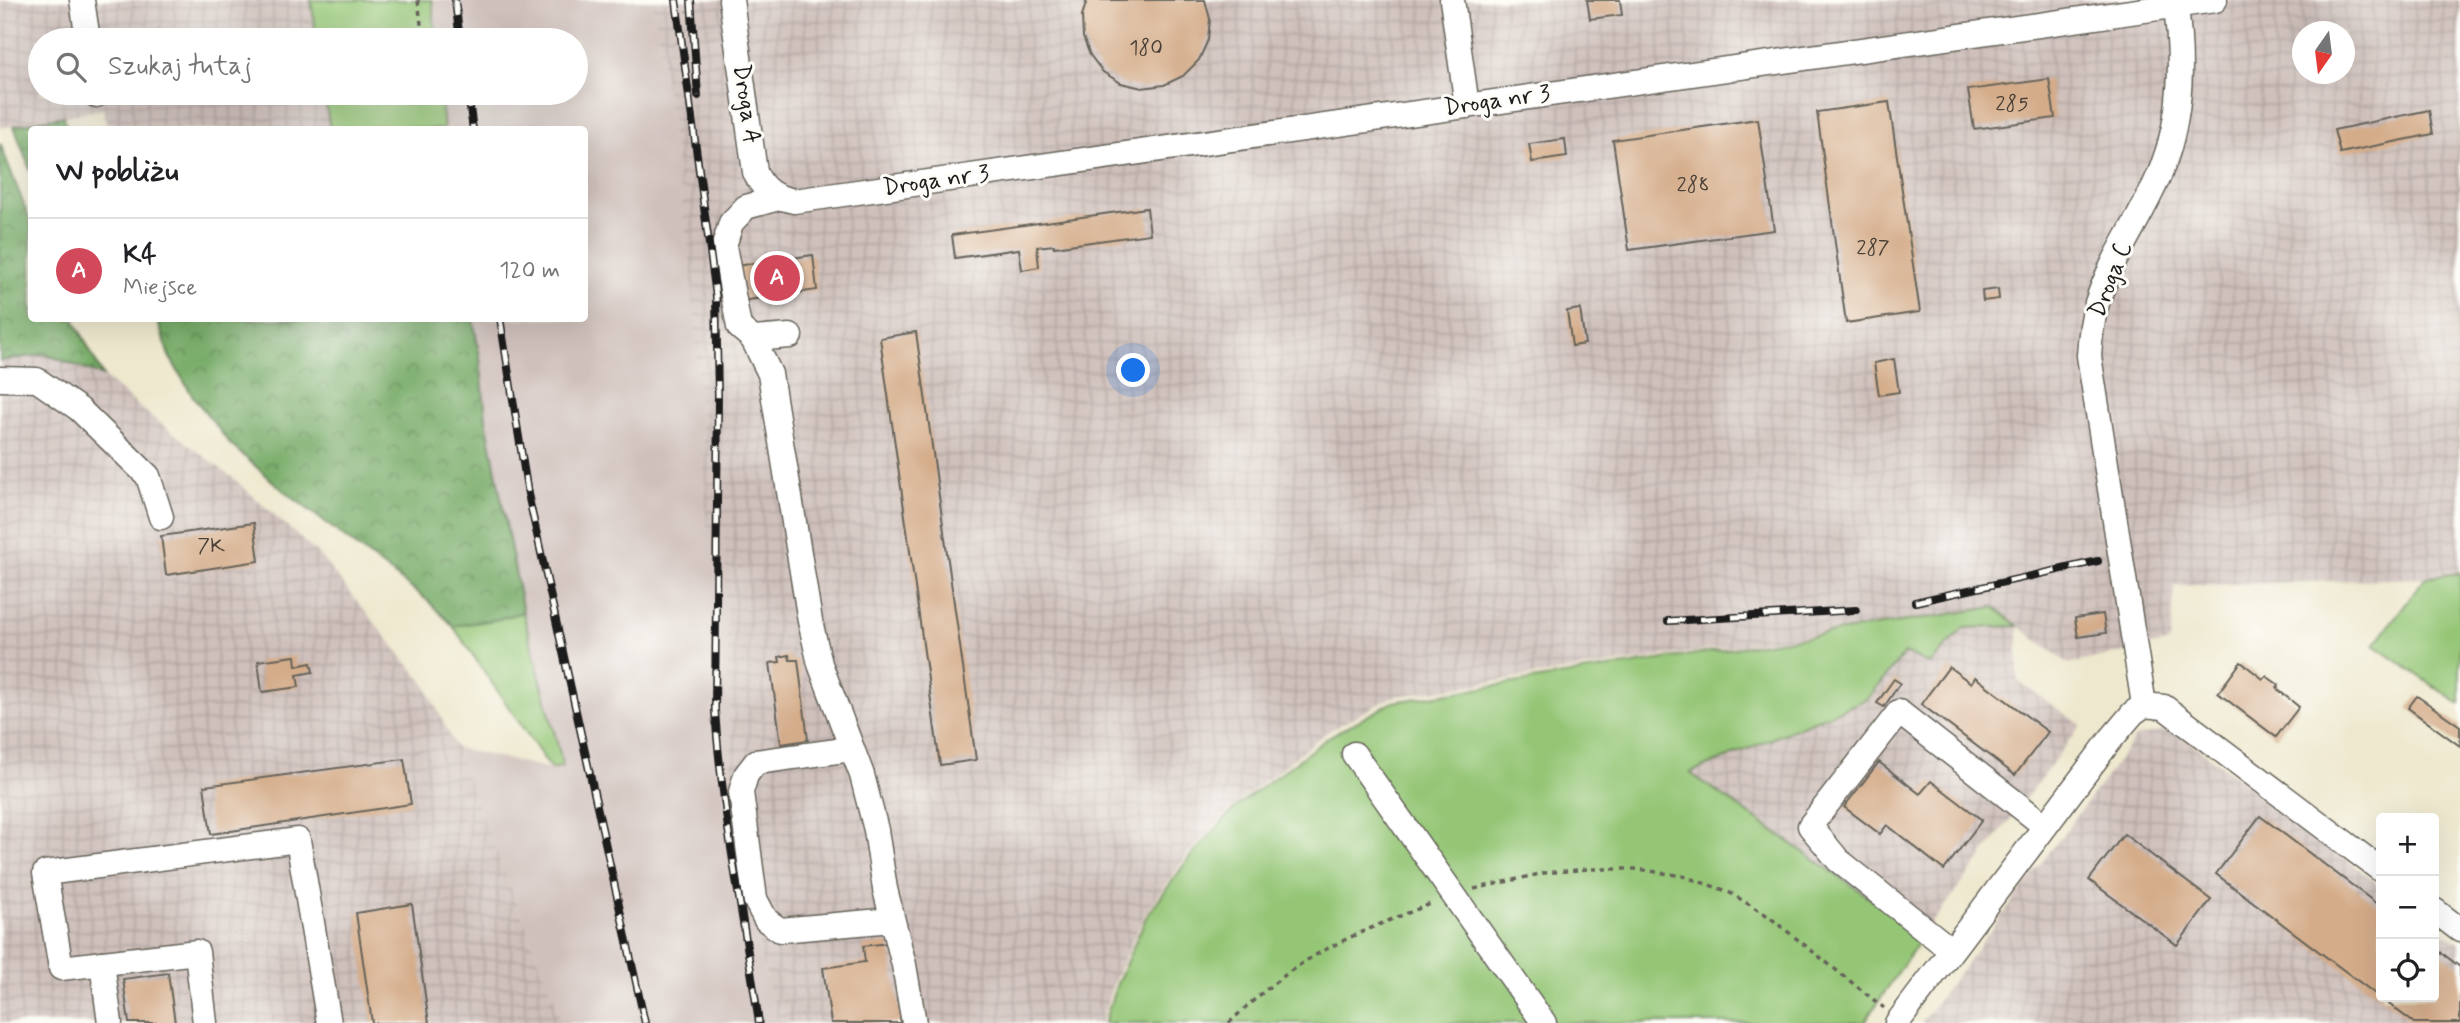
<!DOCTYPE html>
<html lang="pl">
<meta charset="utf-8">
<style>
:root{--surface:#fff;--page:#f6f6f6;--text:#202124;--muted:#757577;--line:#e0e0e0;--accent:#d1495b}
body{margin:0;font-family:Mynerve,sans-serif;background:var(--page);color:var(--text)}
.controls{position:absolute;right:21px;bottom:21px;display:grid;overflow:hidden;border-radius:7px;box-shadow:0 7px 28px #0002}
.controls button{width:63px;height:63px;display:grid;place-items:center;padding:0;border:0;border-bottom:2px solid var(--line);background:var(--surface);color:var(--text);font:35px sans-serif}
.compass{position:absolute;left:2292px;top:21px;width:63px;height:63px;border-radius:50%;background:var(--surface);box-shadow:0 7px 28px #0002;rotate:194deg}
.you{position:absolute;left:1134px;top:371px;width:24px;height:24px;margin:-18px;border:5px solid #fff;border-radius:50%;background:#1a73e8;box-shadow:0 0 0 10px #1a73e833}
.badge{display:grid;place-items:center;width:46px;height:46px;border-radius:50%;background:var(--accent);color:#fff;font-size:23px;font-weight:700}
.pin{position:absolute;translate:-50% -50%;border:4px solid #fff;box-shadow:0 2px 7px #0006}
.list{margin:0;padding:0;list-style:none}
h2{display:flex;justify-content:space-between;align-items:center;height:91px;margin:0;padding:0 28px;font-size:30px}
h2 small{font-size:23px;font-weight:400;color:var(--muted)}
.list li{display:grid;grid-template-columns:46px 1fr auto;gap:21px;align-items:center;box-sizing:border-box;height:105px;padding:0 28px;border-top:2px solid var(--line)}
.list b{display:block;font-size:26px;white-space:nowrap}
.list p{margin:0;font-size:23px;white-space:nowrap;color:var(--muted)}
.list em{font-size:23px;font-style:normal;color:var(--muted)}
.icon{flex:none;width:38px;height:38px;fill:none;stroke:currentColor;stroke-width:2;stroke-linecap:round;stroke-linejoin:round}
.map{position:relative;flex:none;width:2460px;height:1023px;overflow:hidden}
.search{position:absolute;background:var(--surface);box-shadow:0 7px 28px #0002;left:28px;top:28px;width:560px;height:77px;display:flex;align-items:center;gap:18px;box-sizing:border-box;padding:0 24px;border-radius:38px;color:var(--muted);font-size:26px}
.panel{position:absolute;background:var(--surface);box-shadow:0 7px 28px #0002;left:28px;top:126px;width:560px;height:196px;border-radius:7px}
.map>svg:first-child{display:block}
.industrial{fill:url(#industrial-grid);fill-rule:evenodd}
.railway{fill:#cfc0bb}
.green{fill:#94c676;stroke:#587149;stroke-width:2}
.forest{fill:url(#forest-crowns);stroke:#4a6442;stroke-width:2}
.building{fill:#d4ac89}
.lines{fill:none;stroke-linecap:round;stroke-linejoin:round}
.minor-casing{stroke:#66635a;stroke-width:27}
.path{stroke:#66635a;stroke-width:3.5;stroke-dasharray:5 5;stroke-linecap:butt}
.minor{stroke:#fff;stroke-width:24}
.rail-casing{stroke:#1c1c1c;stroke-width:8}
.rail{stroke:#fdfcf7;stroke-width:5;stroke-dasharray:16;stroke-linecap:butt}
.labels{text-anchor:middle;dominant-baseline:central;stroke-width:6;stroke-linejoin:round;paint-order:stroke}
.number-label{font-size:21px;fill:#4a4037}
.street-label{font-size:24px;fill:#1c1c1c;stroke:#fdfcf7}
</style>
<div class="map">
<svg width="2460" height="1023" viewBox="0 0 2460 1023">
<defs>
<pattern id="industrial-grid" width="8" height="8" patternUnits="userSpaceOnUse" patternTransform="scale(1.75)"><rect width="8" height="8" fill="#cfc0bb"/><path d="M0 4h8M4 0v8" fill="none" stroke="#b1a4a0"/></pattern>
<pattern id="forest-crowns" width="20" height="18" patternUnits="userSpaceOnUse" patternTransform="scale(1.75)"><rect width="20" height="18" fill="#77ab67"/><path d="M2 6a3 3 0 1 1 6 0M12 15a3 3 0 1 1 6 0" fill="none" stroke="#618a54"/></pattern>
</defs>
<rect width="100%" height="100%" fill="#fdfcf7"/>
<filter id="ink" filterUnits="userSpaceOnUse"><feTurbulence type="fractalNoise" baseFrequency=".0143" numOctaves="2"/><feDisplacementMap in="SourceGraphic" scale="14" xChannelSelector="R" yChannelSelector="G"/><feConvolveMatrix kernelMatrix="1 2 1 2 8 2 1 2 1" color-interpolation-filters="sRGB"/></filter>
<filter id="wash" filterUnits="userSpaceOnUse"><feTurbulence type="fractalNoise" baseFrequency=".00686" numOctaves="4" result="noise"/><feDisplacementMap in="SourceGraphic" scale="28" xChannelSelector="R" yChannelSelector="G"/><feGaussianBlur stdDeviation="1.57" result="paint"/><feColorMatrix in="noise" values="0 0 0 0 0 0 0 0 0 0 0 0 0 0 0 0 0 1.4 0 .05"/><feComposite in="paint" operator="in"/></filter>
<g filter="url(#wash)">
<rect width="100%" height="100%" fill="#eee8ce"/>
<g class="industrial">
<polygon points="0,0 311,0 317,40 40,40 40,93 324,93 330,129 107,129 104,109 0,128"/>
<path d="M653,0H2460V573L2425,578L2175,586L2170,642L2069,664L2018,626V681L2081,725L1923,935L1689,773L1867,699L1905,653L1930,663L1964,628L2017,626L1994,607L1392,697L1327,732L1235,805L1189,853L1145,914L1113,984L1101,1023H778L754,930L731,783L724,526L707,527L691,272ZM2302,32H2344V74H2302Z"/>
<polygon points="45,354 103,376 143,410 233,478 319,555 425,684 456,748 564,1023 0,1023 0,361"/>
<polygon points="2173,729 2381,886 2381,997 2434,997 2434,925 2460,945 2460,1023 1921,1023 2136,737"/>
</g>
<polygon class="railway" points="432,0 653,0 691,272 707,526 724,526 731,783 754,930 778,1023 564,1023 456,748 551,769 562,765 523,612 486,419 480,358 473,319 584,318 584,130 444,129 440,93 576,93 576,40 436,40"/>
<g class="green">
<polygon points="311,0 432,0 436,40 317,40"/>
<polygon points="324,93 440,93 444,129 330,129"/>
<polygon points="2460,573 2460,704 2374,645 2425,578"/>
<polygon points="1994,607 2018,626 1964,628 1930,664 1905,653 1867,699 1690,773 1923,935 1864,1023 1104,1023 1116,986 1146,917 1190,857 1237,806 1330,736 1393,702"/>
<polygon points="523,612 563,766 551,769 453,626 494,620"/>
</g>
<g class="forest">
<polygon points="64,116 67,129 32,130 31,173 14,126"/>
<polygon points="0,143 31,223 32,318 74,319 103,376 45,354 0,361"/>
<polygon points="157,319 473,319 480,358 486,419 523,612 494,620 453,626 428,601 284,491 231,445 192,395 169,356"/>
</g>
<g id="blocks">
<g class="building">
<polygon points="1087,0 1205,0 1210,19 1208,40 1199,60 1183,76 1164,85 1142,88 1121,83 1103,72 1090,55 1083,37 1082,16"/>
<polygon points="1587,0 1620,0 1622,15 1590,19"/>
<polygon points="2049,79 2055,118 1974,129 1968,90"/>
<polygon points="1889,102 1920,312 1846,323 1817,112"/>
<polygon points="2429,110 2433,134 2340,153 2334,130"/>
<polygon points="1758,119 1774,230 1629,250 1613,140"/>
<polygon points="1565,139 1567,157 1532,162 1529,144"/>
<polygon points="1147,208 1150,234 1054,247 1054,245 1037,247 1039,267 1022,270 1019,249 955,258 952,235"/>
<polygon points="813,255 817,290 741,301 736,266"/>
<polygon points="1998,289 1999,299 1983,301 1982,291"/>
<polygon points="1580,309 1585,344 1572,346 1567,311"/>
<polygon points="916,332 976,760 940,765 880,338"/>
<polygon points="1894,359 1899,392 1879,395 1874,363"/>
<polygon points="254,523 259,561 166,575 161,536"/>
<polygon points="2103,614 2106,633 2078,637 2075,618"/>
<polygon points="789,655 790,660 798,660 808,740 781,744 770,663 780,662 779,657"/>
<polygon points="295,656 296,666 311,663 313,672 297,675 299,687 262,692 258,661"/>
<polygon points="2241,662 2263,679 2266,676 2279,685 2277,689 2299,707 2276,737 2218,693"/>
<polygon points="1949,667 1971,683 1975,677 2048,732 2015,775 1921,704"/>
<polygon points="1894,679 1900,683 1884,707 1877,703"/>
<polygon points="2417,696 2460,726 2460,746 2408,708"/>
<polygon points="404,759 411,804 211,834 204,786"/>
<polygon points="1879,762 1920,794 1931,781 1982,820 1944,870 1887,825 1880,834 1844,807"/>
<polygon points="2260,816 2381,907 2381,997 2434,997 2434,947 2460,967 2460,1023 2414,1023 2216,874"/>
<polygon points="2124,834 2211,900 2177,945 2089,880"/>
<polygon points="412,904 429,1023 372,1023 356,913"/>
<polygon points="889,943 901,1023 831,1023 823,968 865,962 863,946"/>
<polygon points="168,973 175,1023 129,1023 123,979"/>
</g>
</g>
</g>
<g filter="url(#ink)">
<use href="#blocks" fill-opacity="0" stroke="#66635a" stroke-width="2"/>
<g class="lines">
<defs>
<g id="minor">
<polyline points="82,0 88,40"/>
<path d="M731,0L755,172C763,191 775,197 794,201L2215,0"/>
<polyline points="1452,0 1467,106"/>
<polyline points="95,93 96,95"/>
<polyline points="779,198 746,207 731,223 724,246 739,327 753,339 790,336"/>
<polyline points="753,339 770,374 810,621 820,664 862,775 876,830 885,889 904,965 914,1023"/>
<polyline points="0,379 37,380 79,409 148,476 161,517"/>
<path d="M2144,705L2089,356C2090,338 2092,320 2097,303C2112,255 2144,215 2162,168C2183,114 2183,57 2175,0"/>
<polyline points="852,749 756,762 746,775 741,792 755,899 766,920 780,930 892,920"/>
<polyline points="1354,754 1544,1023"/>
<polyline points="2434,910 2460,930"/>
<polyline points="1951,950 1838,860 1810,826 1899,712 2045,826"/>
<polyline points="102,963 110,1023"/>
<polyline points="205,1023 197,952 61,968 45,873 298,840 329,1023"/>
<polyline points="1897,1023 2111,739 2133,713 2144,705 2164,707 2381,870"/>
</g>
</defs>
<use href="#minor" class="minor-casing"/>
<g class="path">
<polyline points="418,0 423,40"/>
<polyline points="1474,889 1544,873 1588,869 1638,869 1683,876 1727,891 1768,916 1884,1008"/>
<path d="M1229,1023C1255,998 1283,974 1314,956C1352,934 1393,919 1433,903"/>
</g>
<use href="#minor" class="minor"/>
<defs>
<g id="rail">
<polyline points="455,0 460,40"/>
<path d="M676,0L716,296L718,396L715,710C722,816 744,919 759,1023"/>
<polyline points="691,0 698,96"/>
<polyline points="468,93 473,130"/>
<polyline points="500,318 528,494 645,1023"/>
<polyline points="1915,602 2098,561"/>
<polyline points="1668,621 1856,610"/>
</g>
</defs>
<use href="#rail" class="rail-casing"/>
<use href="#rail" class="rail"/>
</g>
</g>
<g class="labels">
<g class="number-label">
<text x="1146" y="48">180</text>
<text x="2012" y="104">285</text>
<text x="1693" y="185">288</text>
<text x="1873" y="248">287</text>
<text x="211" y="546">7K</text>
</g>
<g class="street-label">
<text transform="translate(1497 101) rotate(-8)">Droga nr 3</text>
<text transform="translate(746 104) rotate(82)">Droga A</text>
<text transform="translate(936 181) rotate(-8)">Droga nr 3</text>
<text transform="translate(2111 280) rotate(-68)">Droga C</text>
</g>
</g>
</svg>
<div class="controls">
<button>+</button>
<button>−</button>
<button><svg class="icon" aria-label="locate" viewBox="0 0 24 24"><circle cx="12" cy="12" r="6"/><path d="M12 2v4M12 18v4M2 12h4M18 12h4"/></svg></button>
</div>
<svg class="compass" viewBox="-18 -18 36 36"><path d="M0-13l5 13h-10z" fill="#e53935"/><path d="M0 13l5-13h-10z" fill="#757577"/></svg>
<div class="you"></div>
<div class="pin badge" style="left:777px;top:278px">A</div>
<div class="search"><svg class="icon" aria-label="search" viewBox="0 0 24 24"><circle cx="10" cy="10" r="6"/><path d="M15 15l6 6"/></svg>Szukaj tutaj</div>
<section class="panel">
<h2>W pobliżu<small></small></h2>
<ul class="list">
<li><span class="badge">A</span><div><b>K4</b><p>Miejsce</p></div><em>120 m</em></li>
</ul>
</section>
</div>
